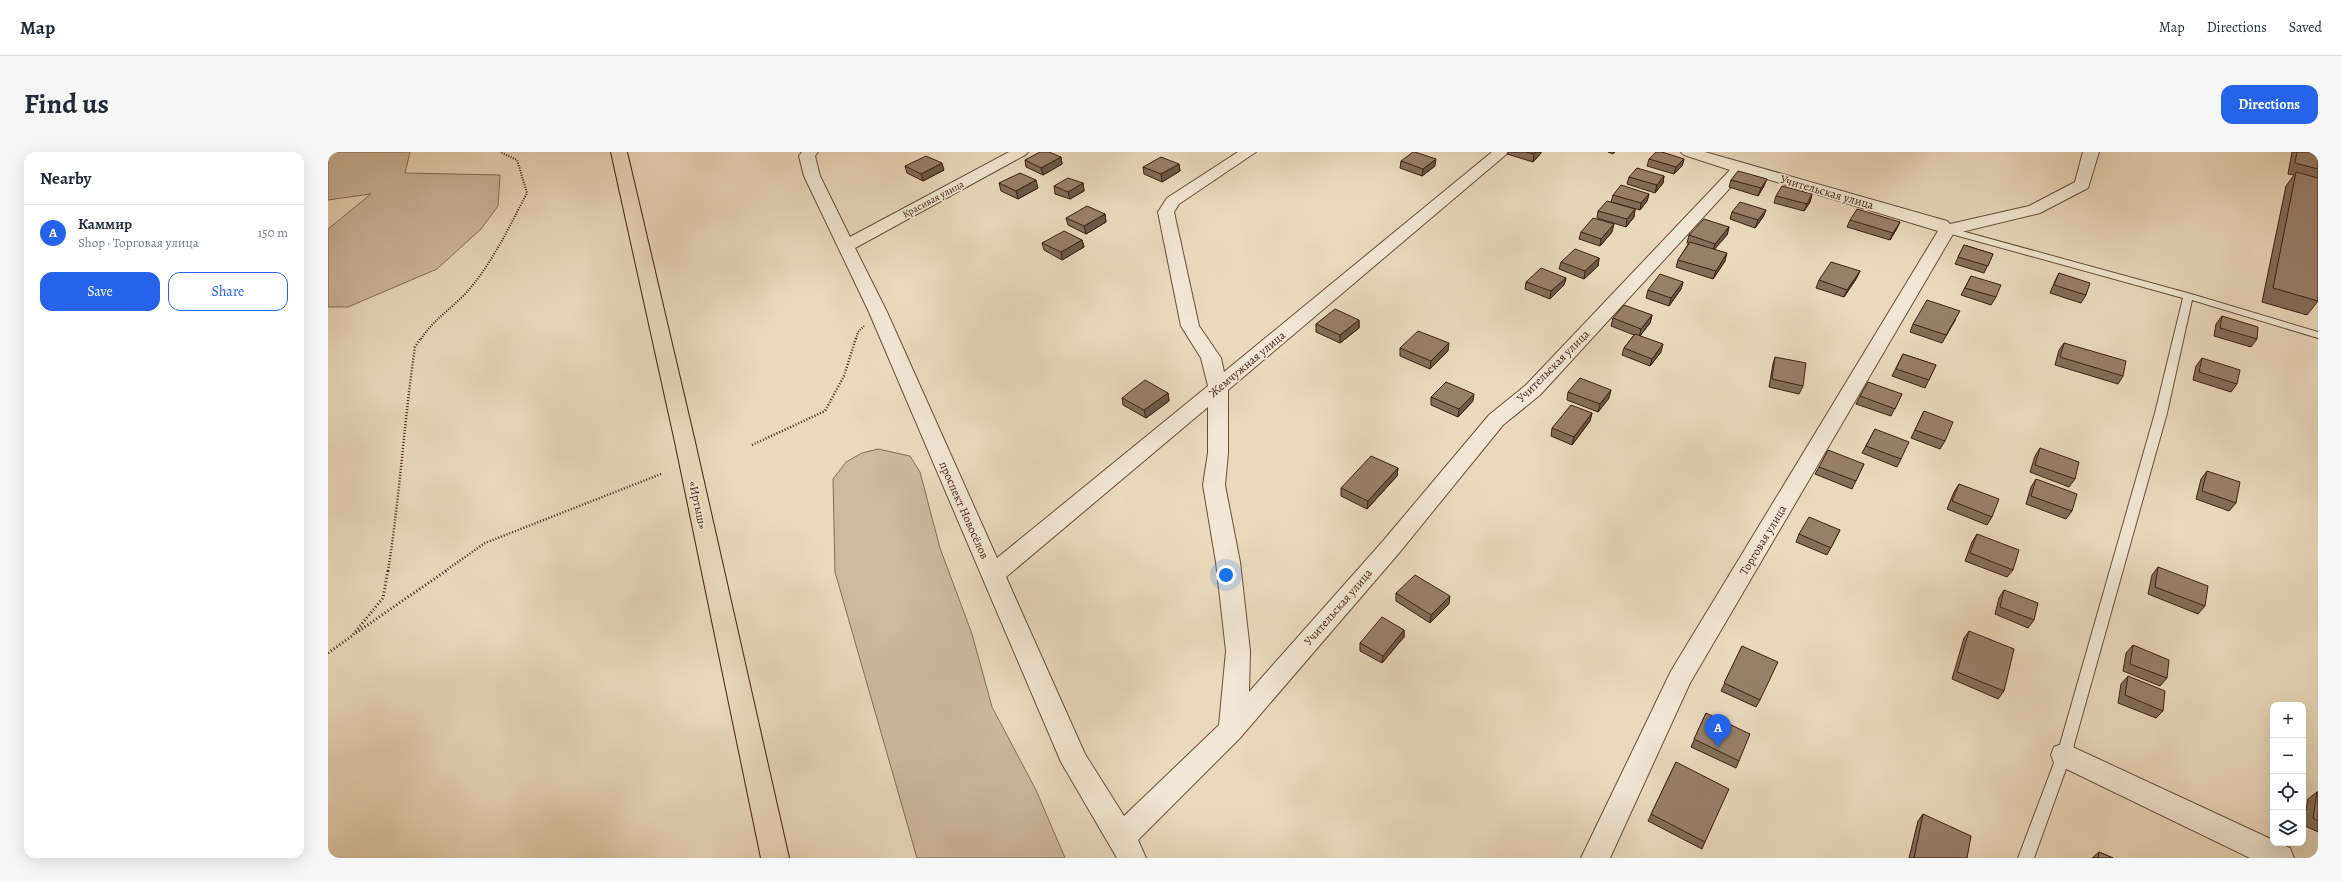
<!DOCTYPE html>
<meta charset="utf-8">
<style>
:root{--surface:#fff;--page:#f6f6f7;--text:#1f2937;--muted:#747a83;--line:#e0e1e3;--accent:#2563eb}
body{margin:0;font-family:Alegreya,serif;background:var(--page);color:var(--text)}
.controls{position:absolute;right:12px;bottom:12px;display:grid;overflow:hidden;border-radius:8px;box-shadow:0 4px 16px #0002}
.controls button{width:36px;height:36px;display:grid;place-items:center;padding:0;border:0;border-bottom:1px solid var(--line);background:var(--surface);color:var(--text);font:20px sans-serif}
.you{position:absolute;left:898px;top:423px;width:14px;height:14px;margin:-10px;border:3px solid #fff;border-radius:50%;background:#1a73e8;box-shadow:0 0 0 6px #1a73e833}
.badge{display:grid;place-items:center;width:26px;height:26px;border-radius:50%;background:var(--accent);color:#fff;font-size:13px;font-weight:700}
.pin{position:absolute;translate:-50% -33px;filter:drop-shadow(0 1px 2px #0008)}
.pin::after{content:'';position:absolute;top:21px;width:14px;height:12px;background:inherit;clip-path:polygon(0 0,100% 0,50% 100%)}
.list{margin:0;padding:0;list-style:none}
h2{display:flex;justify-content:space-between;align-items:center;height:52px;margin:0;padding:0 16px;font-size:17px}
h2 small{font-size:13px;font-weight:400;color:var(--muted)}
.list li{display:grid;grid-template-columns:26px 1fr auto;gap:12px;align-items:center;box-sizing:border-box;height:56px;padding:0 16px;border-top:1px solid var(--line)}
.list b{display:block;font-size:15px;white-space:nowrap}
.list p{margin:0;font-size:13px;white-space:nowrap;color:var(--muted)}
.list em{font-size:13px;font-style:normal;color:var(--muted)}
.actions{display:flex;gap:8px;padding:12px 16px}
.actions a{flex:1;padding:9px 0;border:1px solid var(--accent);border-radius:12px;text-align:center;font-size:14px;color:var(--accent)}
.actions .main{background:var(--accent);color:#fff}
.icon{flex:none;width:22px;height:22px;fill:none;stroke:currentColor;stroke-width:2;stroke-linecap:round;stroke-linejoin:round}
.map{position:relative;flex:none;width:1990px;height:706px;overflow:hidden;border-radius:12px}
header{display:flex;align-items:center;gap:24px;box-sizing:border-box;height:56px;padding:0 20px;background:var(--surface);border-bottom:1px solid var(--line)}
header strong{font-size:19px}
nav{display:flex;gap:22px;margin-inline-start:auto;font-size:14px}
.intro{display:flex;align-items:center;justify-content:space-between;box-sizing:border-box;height:96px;padding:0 24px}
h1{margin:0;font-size:28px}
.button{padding:10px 18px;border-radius:12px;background:var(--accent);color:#fff;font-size:14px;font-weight:700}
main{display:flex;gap:24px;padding:0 24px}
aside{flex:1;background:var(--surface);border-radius:12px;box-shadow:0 4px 16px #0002}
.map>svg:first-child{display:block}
.green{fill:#cdbaa0;stroke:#866c58}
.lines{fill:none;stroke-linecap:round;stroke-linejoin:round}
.lane-casing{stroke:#694d3b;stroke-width:2}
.street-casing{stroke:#694d3b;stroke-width:2}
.highway-casing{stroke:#3e1e10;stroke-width:2}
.path-far2{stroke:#3e1e10;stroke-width:2;stroke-dasharray:1 1.5;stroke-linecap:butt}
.path-far1{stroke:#3e1e10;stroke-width:2.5;stroke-dasharray:1 2;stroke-linecap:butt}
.path{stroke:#3e1e10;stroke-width:3;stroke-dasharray:1 2.5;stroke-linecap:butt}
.lane{fill:#f1e7d4;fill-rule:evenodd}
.street{fill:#f1e7d4;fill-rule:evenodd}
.highway{fill:#eadabd;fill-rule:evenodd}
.wall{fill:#826e5b;stroke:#3e1e10}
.shaded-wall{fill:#6a5a4a;stroke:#3e1e10}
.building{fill:#97806a;stroke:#3e1e10}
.labels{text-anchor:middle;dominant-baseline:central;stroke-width:3.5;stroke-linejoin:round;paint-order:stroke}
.far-street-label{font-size:10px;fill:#3e1e10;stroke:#f1e7d4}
.street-label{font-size:12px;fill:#3e1e10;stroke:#f1e7d4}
</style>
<header>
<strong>Map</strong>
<nav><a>Map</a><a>Directions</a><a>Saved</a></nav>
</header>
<div class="intro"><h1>Find us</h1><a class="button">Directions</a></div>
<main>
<aside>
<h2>Nearby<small></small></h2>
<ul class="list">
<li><span class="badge">A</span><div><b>Каммир</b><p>Shop · Торговая улица</p></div><em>150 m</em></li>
</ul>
<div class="actions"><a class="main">Save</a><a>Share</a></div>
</aside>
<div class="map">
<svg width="1990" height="706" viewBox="0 0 1990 706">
<rect width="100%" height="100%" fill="#eadabd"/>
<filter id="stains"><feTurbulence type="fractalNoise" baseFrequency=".005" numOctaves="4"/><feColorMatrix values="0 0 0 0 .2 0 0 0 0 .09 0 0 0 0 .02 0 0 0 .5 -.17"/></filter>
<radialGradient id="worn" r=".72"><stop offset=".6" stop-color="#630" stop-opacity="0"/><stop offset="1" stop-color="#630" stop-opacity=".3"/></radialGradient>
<g class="green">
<polygon points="0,0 82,0 77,21 172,23 170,54 153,77 109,117 20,155 0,155 0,77 43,42 0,48"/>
<polygon points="550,297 582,304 592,320 612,396 644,482 664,555 708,638 737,706 589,706 507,420 505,327 518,310 534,301"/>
</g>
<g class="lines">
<defs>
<polygon id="lane" points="1619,75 1863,142 1990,180 1990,186 1864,148 1839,261 1743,603 1706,706 1690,706 1729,603 1827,261 1855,146 1616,80 1616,76"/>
<g id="street">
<path d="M474,0H490L487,4L492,24L522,85L681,0H700L697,3L527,96L559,160L669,406L880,234L873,206L853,174L830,60L839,46L910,0H928L851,52L846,60L871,174L893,206L896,220L1164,0H1181L900,238V301L897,333L912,410L922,499L921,540L1055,389L1161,263L1198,233L1402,18L1356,3L1353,0H1377L1619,69L1622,72L1701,54L1747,30L1755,0H1771L1760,36L1712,61L1625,82L1362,531L1282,706H1253L1343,519L1610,79L1442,28L1419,23L1413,24L1212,243L1175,273L1071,401L912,586L810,688L818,706H789L733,610L541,160L476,24L471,4ZM880,255V301L875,333L888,410L898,499L891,573L796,664L757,602L678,425Z"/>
<polygon points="1736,591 1945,688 1945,691 1951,691 1962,696 1966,706 1922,706 1726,611 1723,603 1726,595"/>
</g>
<polygon id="highway" points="283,0 299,0 367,290 461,706 433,706 347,290"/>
</defs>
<use href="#lane" class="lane-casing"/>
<use href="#street" class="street-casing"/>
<use href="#highway" class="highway-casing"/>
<g class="path-far2">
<path d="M93,187C105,168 123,157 138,141C164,112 181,75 199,41L189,8L172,0"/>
<polyline points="528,187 530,180 536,174"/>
</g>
<g class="path-far1">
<polyline points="424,293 497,259 516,224 528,186"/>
<path d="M60,419C72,344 76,269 87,195L93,186"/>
<polyline points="117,419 157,391 333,322"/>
</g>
<g class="path">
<polyline points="28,481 119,418"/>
<polyline points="0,501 24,484 55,446 60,418"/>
</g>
<use href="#lane" class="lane"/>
<use href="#street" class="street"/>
<use href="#highway" class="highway"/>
</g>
<g class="wall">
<polygon points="1180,0 1213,0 1213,1 1205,10 1179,2"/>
<polygon points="1280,0 1287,0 1285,2"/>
<polygon points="1964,0 1990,0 1990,149 1979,163 1934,150 1958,34 1966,23 1960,22"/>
<polygon points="733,5 734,12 715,23 698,15 697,8"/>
<polygon points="1321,7 1356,7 1354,14 1346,22 1319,14"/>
<polygon points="1073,9 1107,14 1094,24 1072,16"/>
<polygon points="851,12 852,19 834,30 816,22 815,15"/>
<polygon points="577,14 616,18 595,29 579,21"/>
<polygon points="1336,24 1335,31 1327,41 1299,32 1301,25"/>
<polygon points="1403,28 1436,34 1430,44 1401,35"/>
<polygon points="671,31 710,36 690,47 673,39"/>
<polygon points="755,31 756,39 742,47 727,42 726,34"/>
<polygon points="1321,42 1319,49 1312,58 1283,50 1285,43"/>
<polygon points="1484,42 1482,50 1476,59 1446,51 1448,44"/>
<polygon points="1307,57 1306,65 1298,75 1269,66 1270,59"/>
<polygon points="1438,58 1435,65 1427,76 1402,67 1404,60"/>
<polygon points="777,62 778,70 758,82 740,73 738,66"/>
<polygon points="1522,68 1572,70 1568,78 1562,88 1519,75"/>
<polygon points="1401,75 1399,83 1386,97 1397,109 1385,127 1348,115 1350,108 1361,91 1359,91 1361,83"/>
<polygon points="1253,80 1284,80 1272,94 1251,87"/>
<polygon points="754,88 756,95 734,108 716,98 714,91"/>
<polygon points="1636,93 1665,102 1656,121 1627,112"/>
<polygon points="1271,106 1270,114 1256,127 1231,117 1233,110"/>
<polygon points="1532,119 1528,127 1516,145 1488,136 1491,128"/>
<polygon points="1731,121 1758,143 1753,151 1722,141 1727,129"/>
<polygon points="1643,124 1668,145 1663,153 1633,143"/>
<polygon points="1238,126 1236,133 1222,147 1197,137 1198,130"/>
<polygon points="1355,130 1353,137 1341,154 1318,146 1320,138"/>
<polygon points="1324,163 1322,171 1312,184 1333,200 1322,214 1294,203 1296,196 1306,183 1283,174 1285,166"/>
<polygon points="1894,164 1929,187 1923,195 1886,184 1888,172"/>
<polygon points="1628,167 1614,191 1582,180 1585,172"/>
<polygon points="1031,168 1031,176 1012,191 988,180 988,172"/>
<polygon points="1736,191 1795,224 1790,232 1727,213 1731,198"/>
<polygon points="1072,196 1120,199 1102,217 1072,204"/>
<polygon points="1575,202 1608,213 1597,236 1564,224"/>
<polygon points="1447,205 1475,234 1471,242 1441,235 1445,212"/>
<polygon points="1874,206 1909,232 1903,240 1865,228 1868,214"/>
<polygon points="1240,240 1281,246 1270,260 1239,248"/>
<polygon points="840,241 841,249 818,266 795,253 794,246"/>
<polygon points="1574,242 1563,264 1528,252 1532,244"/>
<polygon points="1103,245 1145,249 1130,265 1103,253"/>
<polygon points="1596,259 1617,289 1612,297 1583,286"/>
<polygon points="1264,261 1262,269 1244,293 1223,284 1224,276"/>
<polygon points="1547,277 1573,307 1569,315 1534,301"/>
<polygon points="1712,296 1747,327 1741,335 1702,320 1707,304"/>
<polygon points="1536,312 1524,337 1487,322 1491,315"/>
<polygon points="1070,316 1069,324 1039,357 1013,344 1013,336"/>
<polygon points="1879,319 1908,351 1901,359 1868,347 1873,327"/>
<polygon points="1708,327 1744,359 1738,367 1698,352 1703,335"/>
<polygon points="1631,332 1664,365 1659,373 1619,357 1626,340"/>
<polygon points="1512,378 1499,403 1468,390 1471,382"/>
<polygon points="1649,382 1685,418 1679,425 1637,409 1644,390"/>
<polygon points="1830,415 1877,454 1870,462 1820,442 1824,423"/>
<polygon points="1676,438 1706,468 1700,476 1667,462 1671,446"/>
<polygon points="1068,441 1121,452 1102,471 1068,449"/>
<polygon points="1076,478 1076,485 1054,511 1032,499 1032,491"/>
<polygon points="1641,479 1676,539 1670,547 1624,527 1636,486"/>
<polygon points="1805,493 1839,526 1832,534 1795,519 1798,501"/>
<polygon points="1414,494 1432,548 1428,555 1393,539"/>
<polygon points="1800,524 1835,559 1828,566 1790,551 1793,532"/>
<polygon points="1378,561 1411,609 1408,616 1363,595"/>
<polygon points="1348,610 1377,690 1374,697 1320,669"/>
<polygon points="1989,640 1990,640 1990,680 1975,673 1980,647"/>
<polygon points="1595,662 1639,706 1581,706 1590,669"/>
<polygon points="1771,700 1785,706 1764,706"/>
</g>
<g class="shaded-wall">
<polygon points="1208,0 1213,0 1213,1 1205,10 1206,2"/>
<polygon points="733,5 734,12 715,23 713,16"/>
<polygon points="1108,7 1107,14 1094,24 1095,17"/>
<polygon points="1356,7 1354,14 1346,22 1348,15"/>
<polygon points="614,11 616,18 595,29 593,22"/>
<polygon points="851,12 852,19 834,30 833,22"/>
<polygon points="1336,24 1335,31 1327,41 1329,33"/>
<polygon points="1439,27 1436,34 1430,44 1433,36"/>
<polygon points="708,28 710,36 690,47 688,39"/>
<polygon points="755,31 756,39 742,47 740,40"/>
<polygon points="1321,42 1319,49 1312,58 1313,51"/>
<polygon points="1484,42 1482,50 1476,59 1479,52"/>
<polygon points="1307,57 1306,65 1298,75 1299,67"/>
<polygon points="1438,58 1435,65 1427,76 1430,68"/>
<polygon points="777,62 778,70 758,82 756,74"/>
<polygon points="1572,70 1568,78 1562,88 1565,81"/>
<polygon points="1286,72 1284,80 1272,94 1273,87"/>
<polygon points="1401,75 1399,83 1385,99 1387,92"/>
<polygon points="754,88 756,95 734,108 733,100"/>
<polygon points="1399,101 1397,109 1385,127 1388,119"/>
<polygon points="1271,106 1270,114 1256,127 1257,119"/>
<polygon points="1532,119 1528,127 1516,145 1519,138"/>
<polygon points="1238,126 1236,133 1222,147 1223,139"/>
<polygon points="1355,130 1353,137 1341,154 1343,146"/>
<polygon points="1324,163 1322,171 1311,185 1313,177"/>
<polygon points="1031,168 1031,176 1012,191 1012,183"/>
<polygon points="1121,191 1120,199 1102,217 1103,209"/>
<polygon points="1335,192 1333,200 1322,214 1324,207"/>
<polygon points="1283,238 1281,246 1270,260 1272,252"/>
<polygon points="840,241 841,249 818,266 816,258"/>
<polygon points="1146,242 1145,249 1130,265 1131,257"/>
<polygon points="1264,261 1262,269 1244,293 1246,285"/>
<polygon points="1070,316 1069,324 1039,357 1040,349"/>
<polygon points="1122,444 1121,452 1102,471 1103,463"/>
<polygon points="1076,478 1076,485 1054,511 1055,504"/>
</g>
<g class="building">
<polygon points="712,0 721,0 733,5 713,16 697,8"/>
<polygon points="1085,0 1087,0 1108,7 1095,17 1073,9"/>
<polygon points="1198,0 1208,0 1206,2"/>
<polygon points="1328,0 1334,0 1356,7 1348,15 1321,7"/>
<polygon points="1969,0 1990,0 1990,17 1967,11"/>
<polygon points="598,4 614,11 593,22 577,14"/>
<polygon points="833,5 851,12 833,22 815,15"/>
<polygon points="1309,16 1336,24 1329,33 1301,25"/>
<polygon points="1410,19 1439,27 1433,36 1403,28"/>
<polygon points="1968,20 1990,26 1990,149 1945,136"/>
<polygon points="692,21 708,28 688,39 671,31"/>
<polygon points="740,26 755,31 740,40 726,34"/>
<polygon points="1293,33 1321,42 1313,51 1285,43"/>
<polygon points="1454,34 1484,42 1479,52 1448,44"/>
<polygon points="1279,49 1307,57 1299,67 1270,59"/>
<polygon points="1412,50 1438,58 1430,68 1404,60"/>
<polygon points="759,54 777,62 756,74 738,66"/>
<polygon points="1529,57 1572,70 1565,81 1522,68"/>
<polygon points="1265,66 1286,72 1273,87 1253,80"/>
<polygon points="1376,67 1401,75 1387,92 1361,83"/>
<polygon points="736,79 754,88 733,100 714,91"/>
<polygon points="1362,90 1399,101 1388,119 1350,108"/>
<polygon points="1636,93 1665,102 1660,114 1630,105"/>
<polygon points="1247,97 1271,106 1257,119 1233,110"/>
<polygon points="1503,110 1532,119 1519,138 1491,128"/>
<polygon points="1213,116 1238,126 1223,139 1198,130"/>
<polygon points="1731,121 1762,131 1758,143 1726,133"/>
<polygon points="1332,122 1355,130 1343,146 1320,138"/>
<polygon points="1643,124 1673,133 1668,145 1637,136"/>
<polygon points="1599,148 1632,159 1618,183 1585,172"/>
<polygon points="1296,153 1324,163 1313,177 1285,166"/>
<polygon points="1007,157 1031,168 1012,183 988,172"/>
<polygon points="1894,164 1930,175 1929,187 1892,176"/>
<polygon points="1090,179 1121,191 1103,209 1072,196"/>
<polygon points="1307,182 1335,192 1324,207 1296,196"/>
<polygon points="1736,191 1798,209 1795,224 1732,205"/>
<polygon points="1575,202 1608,213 1601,228 1568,217"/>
<polygon points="1447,205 1478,211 1475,234 1444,227"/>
<polygon points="1874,206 1912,218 1909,232 1871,220"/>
<polygon points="1252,226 1283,238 1272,252 1240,240"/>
<polygon points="817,228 840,241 816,258 794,246"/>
<polygon points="1118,230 1146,242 1131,257 1103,245"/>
<polygon points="1540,230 1574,242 1567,257 1532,244"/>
<polygon points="1243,253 1264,261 1246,285 1224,276"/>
<polygon points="1596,259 1625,270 1617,289 1587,278"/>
<polygon points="1547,277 1581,290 1573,307 1538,294"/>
<polygon points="1712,296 1751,310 1747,327 1707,313"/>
<polygon points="1500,298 1536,312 1528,329 1491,315"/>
<polygon points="1043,304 1070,316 1040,349 1013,336"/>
<polygon points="1879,319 1912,330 1908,351 1874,339"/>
<polygon points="1708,327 1749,342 1744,359 1703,344"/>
<polygon points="1631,332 1671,347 1664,365 1624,349"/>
<polygon points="1481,365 1512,378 1503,396 1471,382"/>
<polygon points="1649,382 1691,398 1685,418 1642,401"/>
<polygon points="1830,415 1880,434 1877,454 1827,435"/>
<polygon points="1087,423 1122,444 1103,463 1068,441"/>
<polygon points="1676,438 1710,451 1706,468 1672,455"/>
<polygon points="1054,465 1076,478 1055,504 1032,491"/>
<polygon points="1641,479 1686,497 1676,539 1629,520"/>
<polygon points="1805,493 1841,508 1839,526 1802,512"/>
<polygon points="1414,494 1450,510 1432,548 1396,531"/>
<polygon points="1800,524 1837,539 1835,559 1797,543"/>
<polygon points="1378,561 1422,582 1411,609 1366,587"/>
<polygon points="1348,610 1401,637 1377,690 1323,662"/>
<polygon points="1989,640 1990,640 1990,669 1985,666"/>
<polygon points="1595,662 1643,684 1639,706 1586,706"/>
<polygon points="1771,700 1785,706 1770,706"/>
</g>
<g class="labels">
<g class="far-street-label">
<text transform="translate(605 47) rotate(-28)">Красивая улица</text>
</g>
<g class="street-label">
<text transform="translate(1499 40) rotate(16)">Учительская улица</text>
<text transform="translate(919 212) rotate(-40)">Жемчужная улица</text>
<text transform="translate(1225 214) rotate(-45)">Учительская улица</text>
<text transform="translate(370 353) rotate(78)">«Иртыш»</text>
<text transform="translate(636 358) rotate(66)">проспект Новосёлов</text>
<text transform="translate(1435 388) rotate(-59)">Торговая улица</text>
<text transform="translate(1010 455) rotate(-49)">Учительская улица</text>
</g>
</g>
<rect width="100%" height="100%" filter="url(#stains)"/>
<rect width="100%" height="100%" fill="url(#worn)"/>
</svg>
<div class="controls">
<button>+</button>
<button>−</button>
<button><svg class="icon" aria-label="locate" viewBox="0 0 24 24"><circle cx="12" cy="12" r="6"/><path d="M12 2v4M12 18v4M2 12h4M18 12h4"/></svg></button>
<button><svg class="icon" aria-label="layers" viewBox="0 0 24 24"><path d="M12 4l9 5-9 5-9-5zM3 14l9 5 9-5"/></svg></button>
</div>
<div class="you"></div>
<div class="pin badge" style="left:1390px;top:595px">A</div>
</div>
</main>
